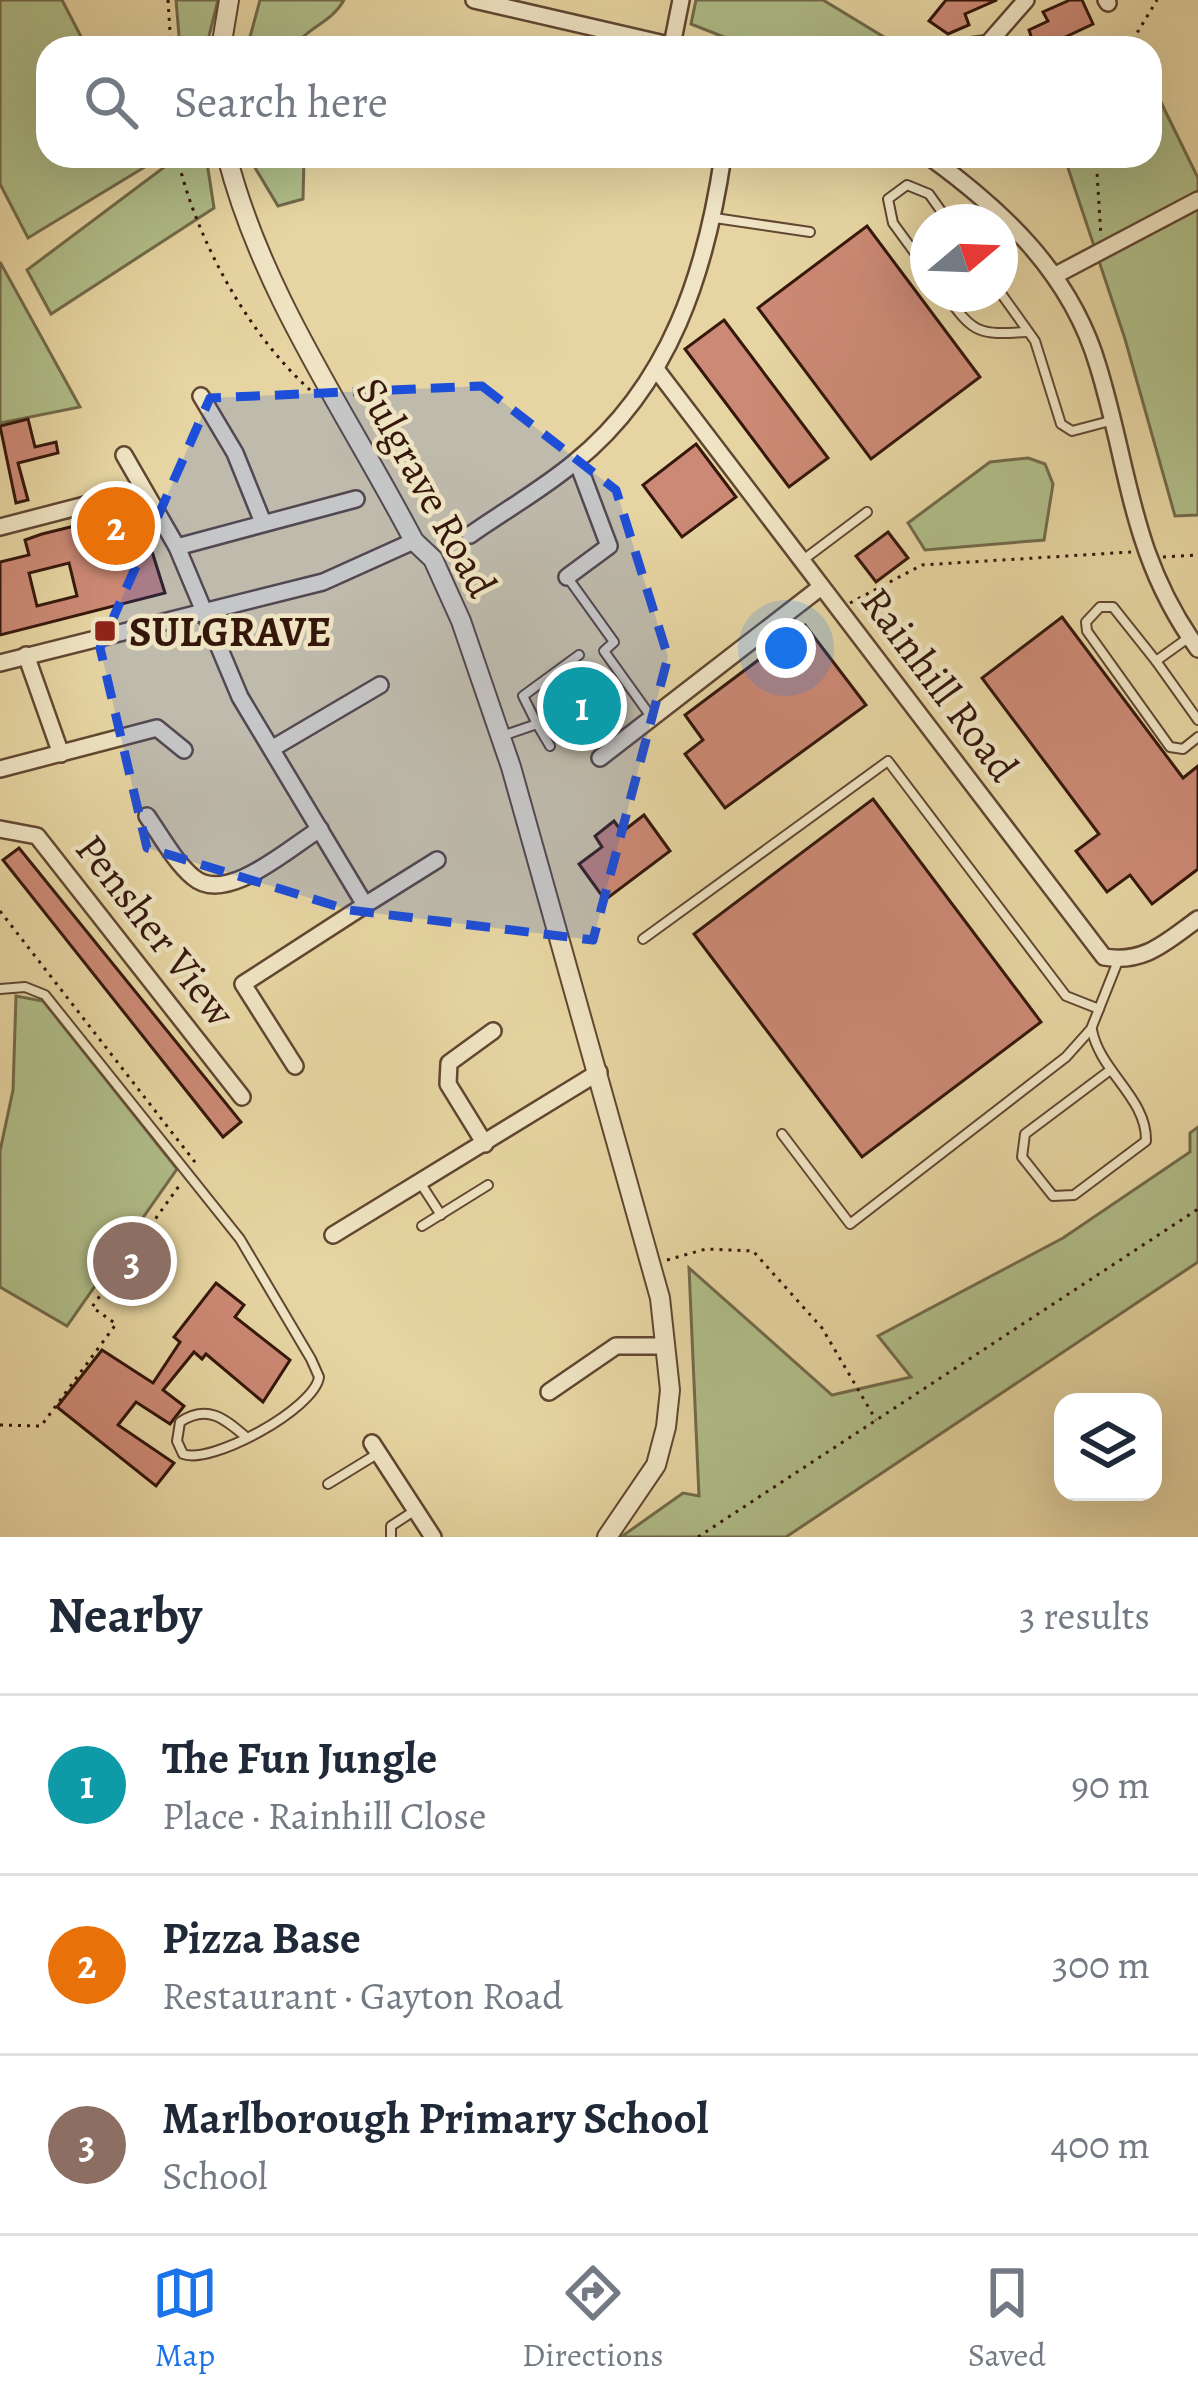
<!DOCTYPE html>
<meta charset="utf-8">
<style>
:root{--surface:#fff;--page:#f6f6f7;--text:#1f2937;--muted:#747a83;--line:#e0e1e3;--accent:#1a73e8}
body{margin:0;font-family:Alegreya,serif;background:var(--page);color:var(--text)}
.controls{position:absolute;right:36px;bottom:36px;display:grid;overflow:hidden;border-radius:24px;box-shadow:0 12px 48px #0002}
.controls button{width:108px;height:108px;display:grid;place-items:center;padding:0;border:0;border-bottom:3px solid var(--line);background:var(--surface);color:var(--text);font:60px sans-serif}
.compass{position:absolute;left:910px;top:204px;width:108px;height:108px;border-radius:50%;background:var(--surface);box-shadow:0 12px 48px #0002;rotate:71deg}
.you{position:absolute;left:786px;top:648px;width:42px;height:42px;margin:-30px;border:9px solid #fff;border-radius:50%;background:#1a73e8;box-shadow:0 0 0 18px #1a73e833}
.badge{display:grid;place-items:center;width:78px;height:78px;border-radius:50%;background:var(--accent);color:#fff;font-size:39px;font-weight:700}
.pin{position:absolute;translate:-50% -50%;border:6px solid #fff;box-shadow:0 3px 12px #0006}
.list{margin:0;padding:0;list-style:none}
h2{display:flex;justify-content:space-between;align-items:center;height:156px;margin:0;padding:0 48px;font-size:51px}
h2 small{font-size:39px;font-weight:400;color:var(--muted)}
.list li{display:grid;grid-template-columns:78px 1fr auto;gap:36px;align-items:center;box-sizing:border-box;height:180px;padding:0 48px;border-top:3px solid var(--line)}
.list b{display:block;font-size:45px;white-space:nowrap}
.list p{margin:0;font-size:39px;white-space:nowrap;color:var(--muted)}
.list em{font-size:39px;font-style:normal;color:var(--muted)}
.icon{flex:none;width:66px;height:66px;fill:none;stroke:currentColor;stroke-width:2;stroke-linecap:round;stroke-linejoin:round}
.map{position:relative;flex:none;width:1198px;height:1537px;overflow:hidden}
.search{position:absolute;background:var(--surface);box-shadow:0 12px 48px #0002;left:36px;right:36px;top:36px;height:132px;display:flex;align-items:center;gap:30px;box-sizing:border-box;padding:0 42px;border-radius:36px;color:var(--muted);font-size:45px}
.sheet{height:696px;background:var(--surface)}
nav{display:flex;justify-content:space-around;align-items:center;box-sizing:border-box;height:168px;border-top:3px solid var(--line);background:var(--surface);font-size:33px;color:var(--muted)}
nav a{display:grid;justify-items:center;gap:6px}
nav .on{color:var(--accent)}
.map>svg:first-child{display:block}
.green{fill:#b0be89;stroke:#726a4a;stroke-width:3}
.building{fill:#cc8975;stroke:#35170b;stroke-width:3;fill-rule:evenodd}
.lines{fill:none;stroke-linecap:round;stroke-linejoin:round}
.service-casing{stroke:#614631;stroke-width:12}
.minor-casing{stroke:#614631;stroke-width:20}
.tertiary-casing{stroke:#614631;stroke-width:22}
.path{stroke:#35170b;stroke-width:3;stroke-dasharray:3 6;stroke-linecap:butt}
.service{stroke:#efe4c3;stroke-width:8}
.minor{stroke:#efe4c3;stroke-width:15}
.tertiary{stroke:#efe4c3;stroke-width:18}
.marked{fill:#1d4ed8;fill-opacity:0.2;stroke:#1d4ed8;stroke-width:9;stroke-dasharray:24 15;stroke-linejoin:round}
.poi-dot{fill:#8f2418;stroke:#efe4c3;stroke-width:4.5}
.labels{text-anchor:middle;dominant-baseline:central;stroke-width:9;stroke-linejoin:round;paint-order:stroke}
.street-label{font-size:42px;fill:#35170b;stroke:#efe4c3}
.poi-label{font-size:42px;font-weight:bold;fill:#35170b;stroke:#efe4c3;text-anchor:start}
</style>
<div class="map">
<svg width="1198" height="1537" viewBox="0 0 1198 1537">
<rect width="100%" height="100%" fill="#e6d5a2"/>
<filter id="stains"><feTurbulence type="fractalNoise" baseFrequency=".00167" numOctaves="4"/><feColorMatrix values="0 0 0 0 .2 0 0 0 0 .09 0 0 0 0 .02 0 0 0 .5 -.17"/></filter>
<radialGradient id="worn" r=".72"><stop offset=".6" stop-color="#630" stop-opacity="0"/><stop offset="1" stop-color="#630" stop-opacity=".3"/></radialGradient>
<g class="green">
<polygon points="0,0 62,0 87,48 48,48 48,156 143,156 148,165 28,238 0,184"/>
<polygon points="176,0 218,0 206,48 180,48"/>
<path d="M260,0H344C332,22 307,28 292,48H247Z"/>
<polygon points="696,0 823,0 902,48 744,45 691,24"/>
<polygon points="1152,84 1198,178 1198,515 1175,516 1125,339 1064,156 1150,156"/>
<polygon points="179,156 206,156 214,208 51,314 27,270"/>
<polygon points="248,156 304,156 303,199 278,206"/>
<polygon points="0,262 80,407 0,423"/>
<polygon points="1028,458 1045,464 1053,484 1044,540 925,550 908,523 990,462"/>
<polygon points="16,996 43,1001 177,1169 67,1326 0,1287 0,1151 13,1090"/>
<polygon points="1198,1127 1198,1262 786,1537 621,1537 683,1493 699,1496 689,1268 832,1395 911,1377 878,1336 1063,1238 1190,1152 1190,1133"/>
</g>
<g class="building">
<polygon points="946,0 997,0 965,14 969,25 948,34 929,21"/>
<polygon points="1070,0 1082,0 1093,24 1057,41 1060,48 1014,48 1032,39 1029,30 1048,21 1043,12"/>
<polygon points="867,226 980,377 871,459 758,308"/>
<polygon points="724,320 828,458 789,487 685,349"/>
<polygon points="28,419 35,447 56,442 58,453 18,463 28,500 16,503 0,426"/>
<polygon points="696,444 736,497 682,537 643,485"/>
<path d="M139,510L165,593L0,635V562L29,555L25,540L42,534ZM69,563L77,596L37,606L29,573Z"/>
<polygon points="888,532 908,558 876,582 856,556"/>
<polygon points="1062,617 1183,778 1198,766 1198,869 1152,904 1130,875 1107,892 1076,851 1099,834 982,678"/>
<polygon points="805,625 866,705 725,808 685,754 703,740 685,715"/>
<polygon points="596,668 623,704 569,745 541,708"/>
<polygon points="873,799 1041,1022 862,1157 694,934"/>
<polygon points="644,815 670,851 605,900 579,864 602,847 595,836 614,821 622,832"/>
<polygon points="19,848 241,1122 223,1137 3,860"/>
<polygon points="216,1283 244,1305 235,1317 290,1360 263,1402 206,1354 202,1359 194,1352 163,1390 184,1406 170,1424 136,1402 118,1425 174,1463 156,1486 57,1407 102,1350 153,1383 180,1342 174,1337"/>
</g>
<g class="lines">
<defs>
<g id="service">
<polyline points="715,218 810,232"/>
<polyline points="928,271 893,223 888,199 907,185 929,194 949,222"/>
<polyline points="1000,292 1035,341 1061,424 1072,431 1110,421"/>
<path d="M945,294C974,334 978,335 1027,332"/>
<polyline points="803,560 867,512"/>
<polyline points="568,578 614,642 604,651 652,718"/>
<polyline points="1188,638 1156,661 1113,607 1100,607 1086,622 1087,631 1170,747 1183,749 1198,737"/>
<polyline points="1156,661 1198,720"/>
<polyline points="537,724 523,696 579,655"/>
<polyline points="502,736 537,724 550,746"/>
<polyline points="643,939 888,761 1066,996 1099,1009"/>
<path d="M0,989L25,987L45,995L240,1239L311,1359L319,1377C315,1408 212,1465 183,1454L177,1441L180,1422C207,1404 224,1418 246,1437"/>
<path d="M1092,1030C1100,1072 1147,1098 1146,1141L1074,1195L1053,1196L1022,1157L1025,1134L1109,1071"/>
<polyline points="782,1134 850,1224 1066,1057 1091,1029 1118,961"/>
<polyline points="421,1184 441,1215"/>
<polyline points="422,1226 488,1185"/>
<polyline points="328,1484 377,1454"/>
<polyline points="391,1537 391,1526 414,1511"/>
</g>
<g id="minor">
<polyline points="474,0 682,48"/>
<polyline points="1106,0 1108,3"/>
<polyline points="672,45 681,0"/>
<polyline points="956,48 986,44"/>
<polyline points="984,48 1026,0"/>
<path d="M928,156C1003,210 1071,274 1098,366C1130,470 1130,555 1198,649"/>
<polyline points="1054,276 1198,200"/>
<path d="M656,369L1104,957C1145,964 1167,941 1198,919"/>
<polyline points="201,396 235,453 262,520"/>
<polyline points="124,455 177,547 240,697 365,905 243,984 295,1066"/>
<polyline points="0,527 143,490"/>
<path d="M470,535C504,511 543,489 575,462C670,385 706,272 723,156"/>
<polyline points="177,547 356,499"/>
<polyline points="567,577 609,546 577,461"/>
<polyline points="26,655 61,754"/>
<polyline points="0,663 323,582 414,541"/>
<polyline points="273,748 380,685"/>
<polyline points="600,758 821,587"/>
<polyline points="0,769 157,728 184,750"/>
<path d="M147,816C161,836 175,862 193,877C226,906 290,847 320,829"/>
<polyline points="0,829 37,836 242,1097"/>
<polyline points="365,905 437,860"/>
<polyline points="485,1144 448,1084 449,1063 493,1031"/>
<polyline points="333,1235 599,1072"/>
<polyline points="549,1392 616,1346 665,1346"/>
<polyline points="372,1443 433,1537"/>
</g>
<g id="tertiary">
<polyline points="221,48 229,0"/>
<path d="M227,156C262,294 348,415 414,541L433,559L461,621L511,767L660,1298L670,1390L666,1427L656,1465L607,1537"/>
</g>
</defs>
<use href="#service" class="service-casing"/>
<use href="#minor" class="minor-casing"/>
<use href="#tertiary" class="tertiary-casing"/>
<g class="path">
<polyline points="168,0 171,48"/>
<polyline points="1128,48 1157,0"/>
<path d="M177,156C196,239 247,333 310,390"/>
<polyline points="1096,156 1101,237"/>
<polyline points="1163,557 1198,555"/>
<polyline points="850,603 922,565 1131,552"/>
<polyline points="0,911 198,1166"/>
<polyline points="667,1260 706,1249 753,1251 822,1328 876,1420"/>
<polyline points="0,1425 41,1426 116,1324 92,1307 179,1186"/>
<polyline points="698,1537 1198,1209"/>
</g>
<use href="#service" class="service"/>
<use href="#minor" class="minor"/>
<use href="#tertiary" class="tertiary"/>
</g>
<path class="marked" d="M482,386L616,490L668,657L593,940L349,910L147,848L100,648L210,398Z"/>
<rect class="poi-dot" x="93" y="619" width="24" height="24" rx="6"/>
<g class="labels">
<g class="street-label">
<text transform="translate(427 487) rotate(61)">Sulgrave Road</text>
<text transform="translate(940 684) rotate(53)">Rainhill Road</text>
<text transform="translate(156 930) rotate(52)">Pensher View</text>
</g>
<g class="poi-label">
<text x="129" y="631">SULGRAVE</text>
</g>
</g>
<rect width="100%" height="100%" filter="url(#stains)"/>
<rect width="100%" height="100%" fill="url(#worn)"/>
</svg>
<div class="controls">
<button><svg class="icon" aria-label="layers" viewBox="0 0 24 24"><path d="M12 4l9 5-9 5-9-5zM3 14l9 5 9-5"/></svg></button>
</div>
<svg class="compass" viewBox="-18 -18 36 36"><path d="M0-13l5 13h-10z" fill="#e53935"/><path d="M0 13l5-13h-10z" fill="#747a83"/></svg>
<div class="you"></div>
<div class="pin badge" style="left:582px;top:706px;background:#0f9aa8">1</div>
<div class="pin badge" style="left:116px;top:526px;background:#e8710a">2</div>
<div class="pin badge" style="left:132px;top:1261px;background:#8d6e63">3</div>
<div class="search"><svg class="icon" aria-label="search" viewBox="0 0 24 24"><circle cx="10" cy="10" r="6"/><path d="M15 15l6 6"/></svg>Search here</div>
</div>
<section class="sheet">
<h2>Nearby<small>3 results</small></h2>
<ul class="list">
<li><span class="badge" style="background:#0f9aa8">1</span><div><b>The Fun Jungle</b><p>Place · Rainhill Close</p></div><em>90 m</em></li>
<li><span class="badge" style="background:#e8710a">2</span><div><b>Pizza Base</b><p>Restaurant · Gayton Road</p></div><em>300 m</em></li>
<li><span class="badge" style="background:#8d6e63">3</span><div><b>Marlborough Primary School</b><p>School</p></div><em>400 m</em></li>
</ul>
</section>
<nav>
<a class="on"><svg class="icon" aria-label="map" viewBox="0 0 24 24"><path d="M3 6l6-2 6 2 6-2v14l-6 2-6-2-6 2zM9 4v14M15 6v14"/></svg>Map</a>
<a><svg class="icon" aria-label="directions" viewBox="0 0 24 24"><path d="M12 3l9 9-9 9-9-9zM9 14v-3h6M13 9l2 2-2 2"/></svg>Directions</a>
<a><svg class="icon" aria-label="saved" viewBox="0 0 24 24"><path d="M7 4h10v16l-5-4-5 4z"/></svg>Saved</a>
</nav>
